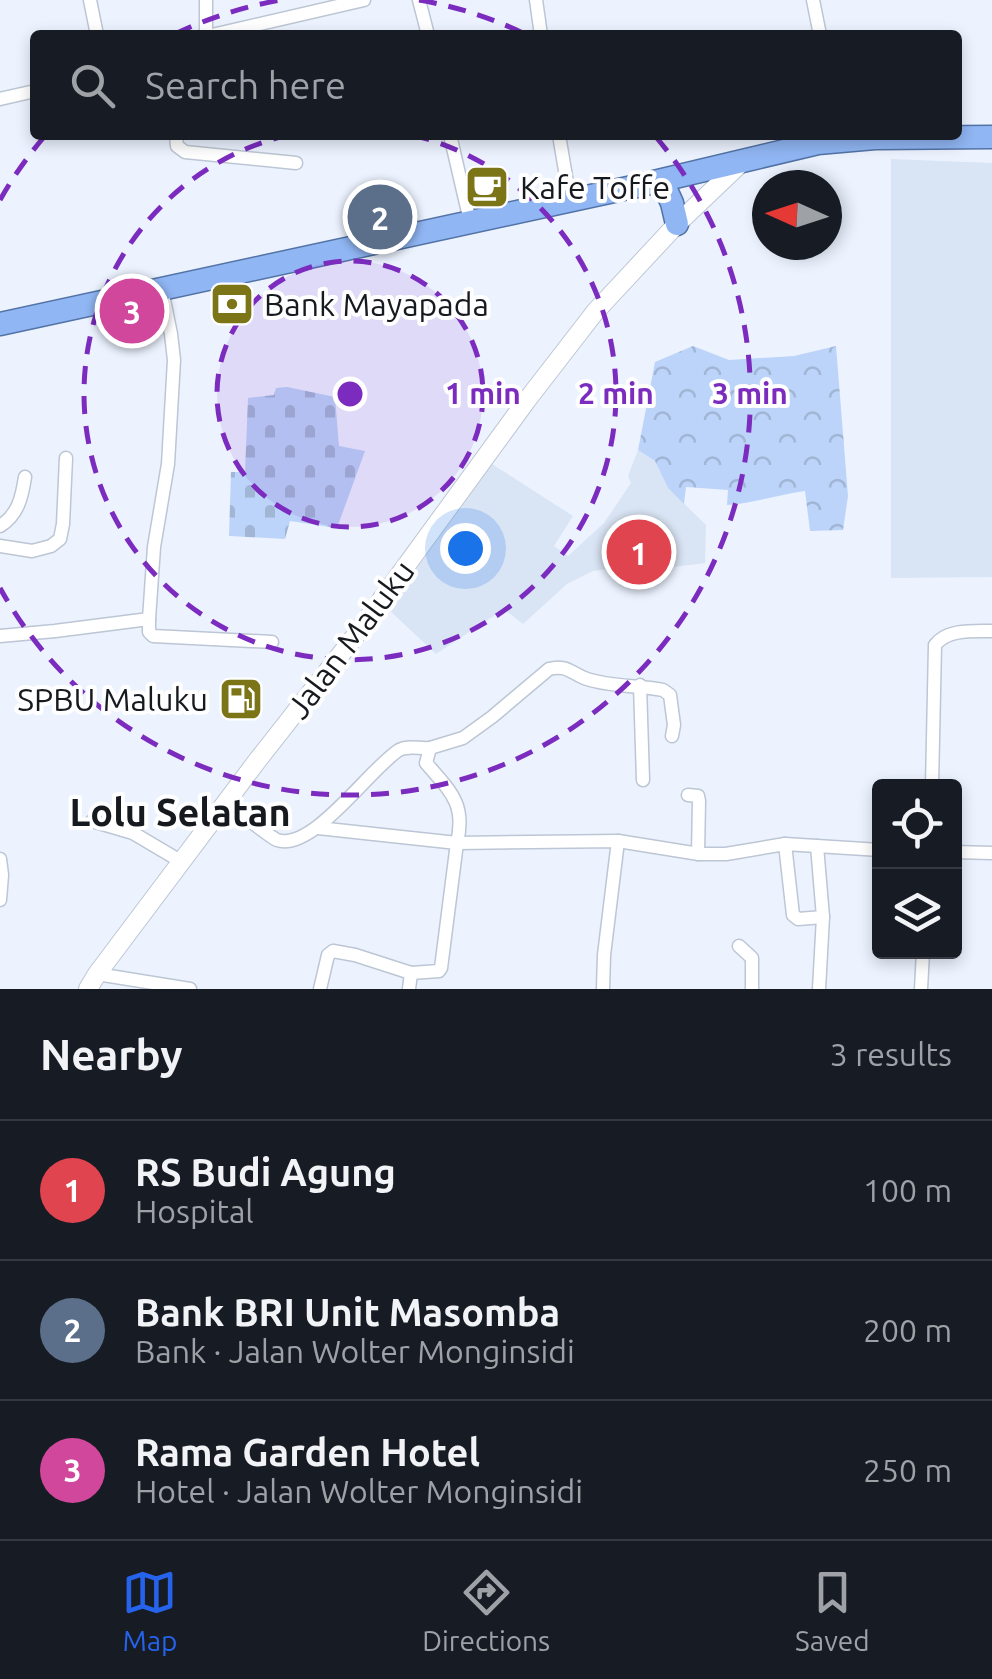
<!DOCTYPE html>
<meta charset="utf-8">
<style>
:root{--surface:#171b24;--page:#20242c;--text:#f1f3f6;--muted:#9ea1a6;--line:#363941;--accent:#2563eb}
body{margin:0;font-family:Ubuntu,sans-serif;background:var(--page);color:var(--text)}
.controls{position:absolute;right:30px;bottom:30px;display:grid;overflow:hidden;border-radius:10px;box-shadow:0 5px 15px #0003}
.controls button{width:90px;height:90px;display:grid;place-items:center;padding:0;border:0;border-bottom:2px solid var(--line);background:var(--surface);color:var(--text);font:50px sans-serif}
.compass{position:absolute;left:752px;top:170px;width:90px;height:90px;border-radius:50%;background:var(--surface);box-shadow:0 5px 15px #0003;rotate:273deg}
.you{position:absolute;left:465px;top:548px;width:35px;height:35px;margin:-25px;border:8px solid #fff;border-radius:50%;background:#1a73e8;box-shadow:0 0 0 15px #1a73e833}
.badge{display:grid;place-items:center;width:65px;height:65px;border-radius:50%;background:var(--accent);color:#fff;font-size:32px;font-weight:700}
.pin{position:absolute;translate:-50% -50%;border:5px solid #fff;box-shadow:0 2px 10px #0006}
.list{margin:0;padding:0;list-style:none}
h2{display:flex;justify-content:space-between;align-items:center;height:130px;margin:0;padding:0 40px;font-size:42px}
h2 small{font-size:32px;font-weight:400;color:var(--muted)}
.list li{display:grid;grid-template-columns:65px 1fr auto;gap:30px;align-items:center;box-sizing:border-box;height:140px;padding:0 40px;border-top:2px solid var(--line)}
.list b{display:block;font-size:38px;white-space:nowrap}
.list p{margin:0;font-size:32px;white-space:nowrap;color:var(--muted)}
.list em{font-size:32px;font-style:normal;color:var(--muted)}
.icon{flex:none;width:55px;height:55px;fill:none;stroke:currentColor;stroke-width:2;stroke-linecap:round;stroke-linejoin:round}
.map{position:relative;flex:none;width:992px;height:989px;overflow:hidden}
.search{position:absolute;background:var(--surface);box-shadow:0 5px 15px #0003;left:30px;right:30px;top:30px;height:110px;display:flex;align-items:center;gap:25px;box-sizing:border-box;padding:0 35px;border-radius:10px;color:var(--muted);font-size:38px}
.sheet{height:550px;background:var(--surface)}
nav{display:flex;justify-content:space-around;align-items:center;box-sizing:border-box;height:140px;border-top:2px solid var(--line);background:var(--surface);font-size:28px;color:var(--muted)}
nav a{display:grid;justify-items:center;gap:5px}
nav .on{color:var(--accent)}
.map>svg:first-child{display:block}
.built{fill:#d9e4f4}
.forest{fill:url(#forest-crowns)}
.cemetery{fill:url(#cemetery-stones)}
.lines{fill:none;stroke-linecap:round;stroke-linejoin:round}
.minor-casing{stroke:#bdc6d4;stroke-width:15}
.secondary-casing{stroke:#bdc6d4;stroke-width:20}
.trunk-casing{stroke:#5373a6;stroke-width:25}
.minor{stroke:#fff;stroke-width:12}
.secondary{stroke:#fff;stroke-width:18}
.trunk{stroke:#90b6f3;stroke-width:22}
.ring{fill:none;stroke:#7b2cbf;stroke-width:5;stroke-dasharray:18 12}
.labels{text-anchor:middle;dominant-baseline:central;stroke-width:8;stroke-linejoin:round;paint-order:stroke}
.poi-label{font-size:32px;fill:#16191e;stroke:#fff;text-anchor:start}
.street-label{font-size:32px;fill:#16191e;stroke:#fff}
.quarter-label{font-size:38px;font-weight:bold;fill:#16191e;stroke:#fff}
.centre{fill:#7b2cbf;stroke:#fff;stroke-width:5}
.ring-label{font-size:30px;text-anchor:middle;font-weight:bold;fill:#7b2cbf;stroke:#fff;stroke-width:8;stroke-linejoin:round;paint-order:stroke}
</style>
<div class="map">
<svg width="992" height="989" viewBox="0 0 992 989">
<defs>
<pattern id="forest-crowns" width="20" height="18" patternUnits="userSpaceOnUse" patternTransform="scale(2.5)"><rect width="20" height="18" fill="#bcd4f9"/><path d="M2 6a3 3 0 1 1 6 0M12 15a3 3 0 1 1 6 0" fill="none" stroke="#a1b5d5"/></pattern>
<pattern id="cemetery-stones" width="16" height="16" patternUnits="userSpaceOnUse" patternTransform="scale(2.5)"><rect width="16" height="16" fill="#bcd4f9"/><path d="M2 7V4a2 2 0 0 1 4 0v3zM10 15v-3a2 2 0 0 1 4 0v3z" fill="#a1b5d5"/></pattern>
</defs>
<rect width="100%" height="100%" fill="#ecf3ff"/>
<g class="built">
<polygon points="891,159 992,163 992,577 891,578"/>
<polygon points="638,450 655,461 668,488 706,525 705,563 650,570 615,568 593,571 567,584 523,624 504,609 436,654 388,609 492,464 573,516 554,546 568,556 604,523 631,483 628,476"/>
</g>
<path class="forest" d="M693,346L729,360L794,356L836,346L848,496L843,530L810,531L805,491C778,495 754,503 727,505L728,490L686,487L684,504L668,488L655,461L638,450L655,362Z"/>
<polygon class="cemetery" points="287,387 335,397 339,446 365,451 337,528 290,521 285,539 229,536 231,472 245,472 248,398 274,395 276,388"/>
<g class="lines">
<defs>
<g id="minor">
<polyline points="90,0 97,35"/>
<polyline points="419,0 428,35"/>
<polyline points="536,0 541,35"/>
<polyline points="813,0 820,35"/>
<polyline points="206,35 206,0"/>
<polyline points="212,35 364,0"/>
<polyline points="0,99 35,91"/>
<polyline points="176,135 177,146 185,152 296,163"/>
<polyline points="450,135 470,221"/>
<polyline points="559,135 570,200"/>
<path d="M0,526C18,515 22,497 25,477"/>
<polyline points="0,546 32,551 51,546 60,539 63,524 66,458"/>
<polyline points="149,619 149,632 153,636 272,642"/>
<polyline points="0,636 55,631 149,619 154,547 168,464 174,360 171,334 162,290"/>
<polyline points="640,685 643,780"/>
<path d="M430,748L463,738L492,717L549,669C567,664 572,674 587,679C611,687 638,685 663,690L670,695L674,725L672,736"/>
<path d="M932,786L935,645C947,629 973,631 992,631"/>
<polyline points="688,795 698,796 699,801 698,854"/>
<path d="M227,803C237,810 268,836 277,840C313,852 370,768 399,750C409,745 419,749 430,748L426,763C451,792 466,804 457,843L618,841L699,854H726L785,844L880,850"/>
<polyline points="92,821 133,833 182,862"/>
<polyline points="318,828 457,843 441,968 439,971 411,973"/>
<polyline points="785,844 793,915 798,919 823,917"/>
<polyline points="817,846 823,917 819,989"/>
<polyline points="954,852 992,853"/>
<polyline points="0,859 2,875 0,900"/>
<polyline points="739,946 752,958 752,989"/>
<polyline points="97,974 190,989"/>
<polyline points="320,989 328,955 333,951 355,955 411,973 409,989"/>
<polyline points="603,989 604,955 618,841"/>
<polyline points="921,989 923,952"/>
</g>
<polyline id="secondary" points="88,989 97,974 257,761 352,640 527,400 595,312 677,224 741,163"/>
<g id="trunk">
<polyline points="662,181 672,203 677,224"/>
<polyline points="0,324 637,186 818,143 875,138 992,137"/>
</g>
</defs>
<use href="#minor" class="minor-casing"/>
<use href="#secondary" class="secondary-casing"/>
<use href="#trunk" class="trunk-casing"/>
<use href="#minor" class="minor"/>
<use href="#secondary" class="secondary"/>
<use href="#trunk" class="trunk"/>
</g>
<circle cx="350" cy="394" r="133" fill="#7b2cbf" fill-opacity=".12"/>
<g class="ring">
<circle cx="350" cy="394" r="133"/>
<path d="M412 135A266 266 0 1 1 288 135"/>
<path d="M0 200A400 400 0 0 1 44 137M175 34A400 400 0 0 1 281 0M419 0A400 400 0 0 1 525 34M656 137A400 400 0 1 1 0 588"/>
</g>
<defs>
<symbol id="cafe-square" viewBox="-11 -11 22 22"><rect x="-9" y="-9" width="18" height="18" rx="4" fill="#7b7518" stroke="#fff"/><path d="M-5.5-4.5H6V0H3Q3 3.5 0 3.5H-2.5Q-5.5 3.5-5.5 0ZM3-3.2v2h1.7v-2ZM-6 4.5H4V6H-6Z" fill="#fff"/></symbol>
<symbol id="bank-square" viewBox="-11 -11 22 22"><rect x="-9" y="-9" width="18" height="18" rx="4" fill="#7b7518" stroke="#fff"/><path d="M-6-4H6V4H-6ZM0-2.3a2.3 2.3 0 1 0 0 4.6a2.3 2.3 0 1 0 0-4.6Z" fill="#fff"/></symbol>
<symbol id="fuel-square" viewBox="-11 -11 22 22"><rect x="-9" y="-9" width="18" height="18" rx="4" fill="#7b7518" stroke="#fff"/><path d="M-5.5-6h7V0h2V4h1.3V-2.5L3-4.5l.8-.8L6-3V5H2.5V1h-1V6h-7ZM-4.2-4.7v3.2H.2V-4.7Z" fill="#fff"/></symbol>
</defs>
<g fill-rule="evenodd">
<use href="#cafe-square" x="462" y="162" width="50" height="50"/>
<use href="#bank-square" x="207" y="279" width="50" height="50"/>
<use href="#fuel-square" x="216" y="674" width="50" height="50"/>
</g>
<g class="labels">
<g class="poi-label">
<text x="520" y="187">Kafe Toffe</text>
<text x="264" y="304">Bank Mayapada</text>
<text x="208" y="699" text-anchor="end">SPBU Maluku</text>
</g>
<g class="street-label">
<text transform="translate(350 639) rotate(-53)">Jalan Maluku</text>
</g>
<g class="quarter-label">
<text x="180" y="812">Lolu Selatan</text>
</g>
</g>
<circle cx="350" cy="394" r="15" class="centre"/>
<g class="ring-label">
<text x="483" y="404">1 min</text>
<text x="616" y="404">2 min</text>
<text x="750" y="404">3 min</text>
</g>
</svg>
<div class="controls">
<button><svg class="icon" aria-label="locate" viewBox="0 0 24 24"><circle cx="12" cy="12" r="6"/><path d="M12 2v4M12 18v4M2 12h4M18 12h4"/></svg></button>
<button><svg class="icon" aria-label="layers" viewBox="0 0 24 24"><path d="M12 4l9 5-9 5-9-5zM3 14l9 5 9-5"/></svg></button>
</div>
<svg class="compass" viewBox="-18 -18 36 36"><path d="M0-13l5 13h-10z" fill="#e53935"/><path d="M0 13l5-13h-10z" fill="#9ea1a6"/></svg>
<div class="you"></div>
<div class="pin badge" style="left:639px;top:552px;background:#e0444e">1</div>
<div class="pin badge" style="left:380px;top:217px;background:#5c6f8a">2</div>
<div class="pin badge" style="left:132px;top:311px;background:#d1479c">3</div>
<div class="search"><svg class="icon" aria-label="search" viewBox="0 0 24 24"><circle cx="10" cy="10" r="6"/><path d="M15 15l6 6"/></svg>Search here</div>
</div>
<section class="sheet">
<h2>Nearby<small>3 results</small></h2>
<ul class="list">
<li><span class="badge" style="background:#e0444e">1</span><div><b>RS Budi Agung</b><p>Hospital</p></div><em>100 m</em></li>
<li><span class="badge" style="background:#5c6f8a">2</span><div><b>Bank BRI Unit Masomba</b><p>Bank · Jalan Wolter Monginsidi</p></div><em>200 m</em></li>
<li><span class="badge" style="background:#d1479c">3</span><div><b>Rama Garden Hotel</b><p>Hotel · Jalan Wolter Monginsidi</p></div><em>250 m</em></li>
</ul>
</section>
<nav>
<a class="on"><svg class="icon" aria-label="map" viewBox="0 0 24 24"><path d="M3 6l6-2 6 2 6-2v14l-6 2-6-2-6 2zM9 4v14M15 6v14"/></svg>Map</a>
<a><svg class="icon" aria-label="directions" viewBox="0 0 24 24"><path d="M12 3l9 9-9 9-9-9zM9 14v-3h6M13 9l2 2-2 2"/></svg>Directions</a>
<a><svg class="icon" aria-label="saved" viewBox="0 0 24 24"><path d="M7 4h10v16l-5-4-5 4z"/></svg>Saved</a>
</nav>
